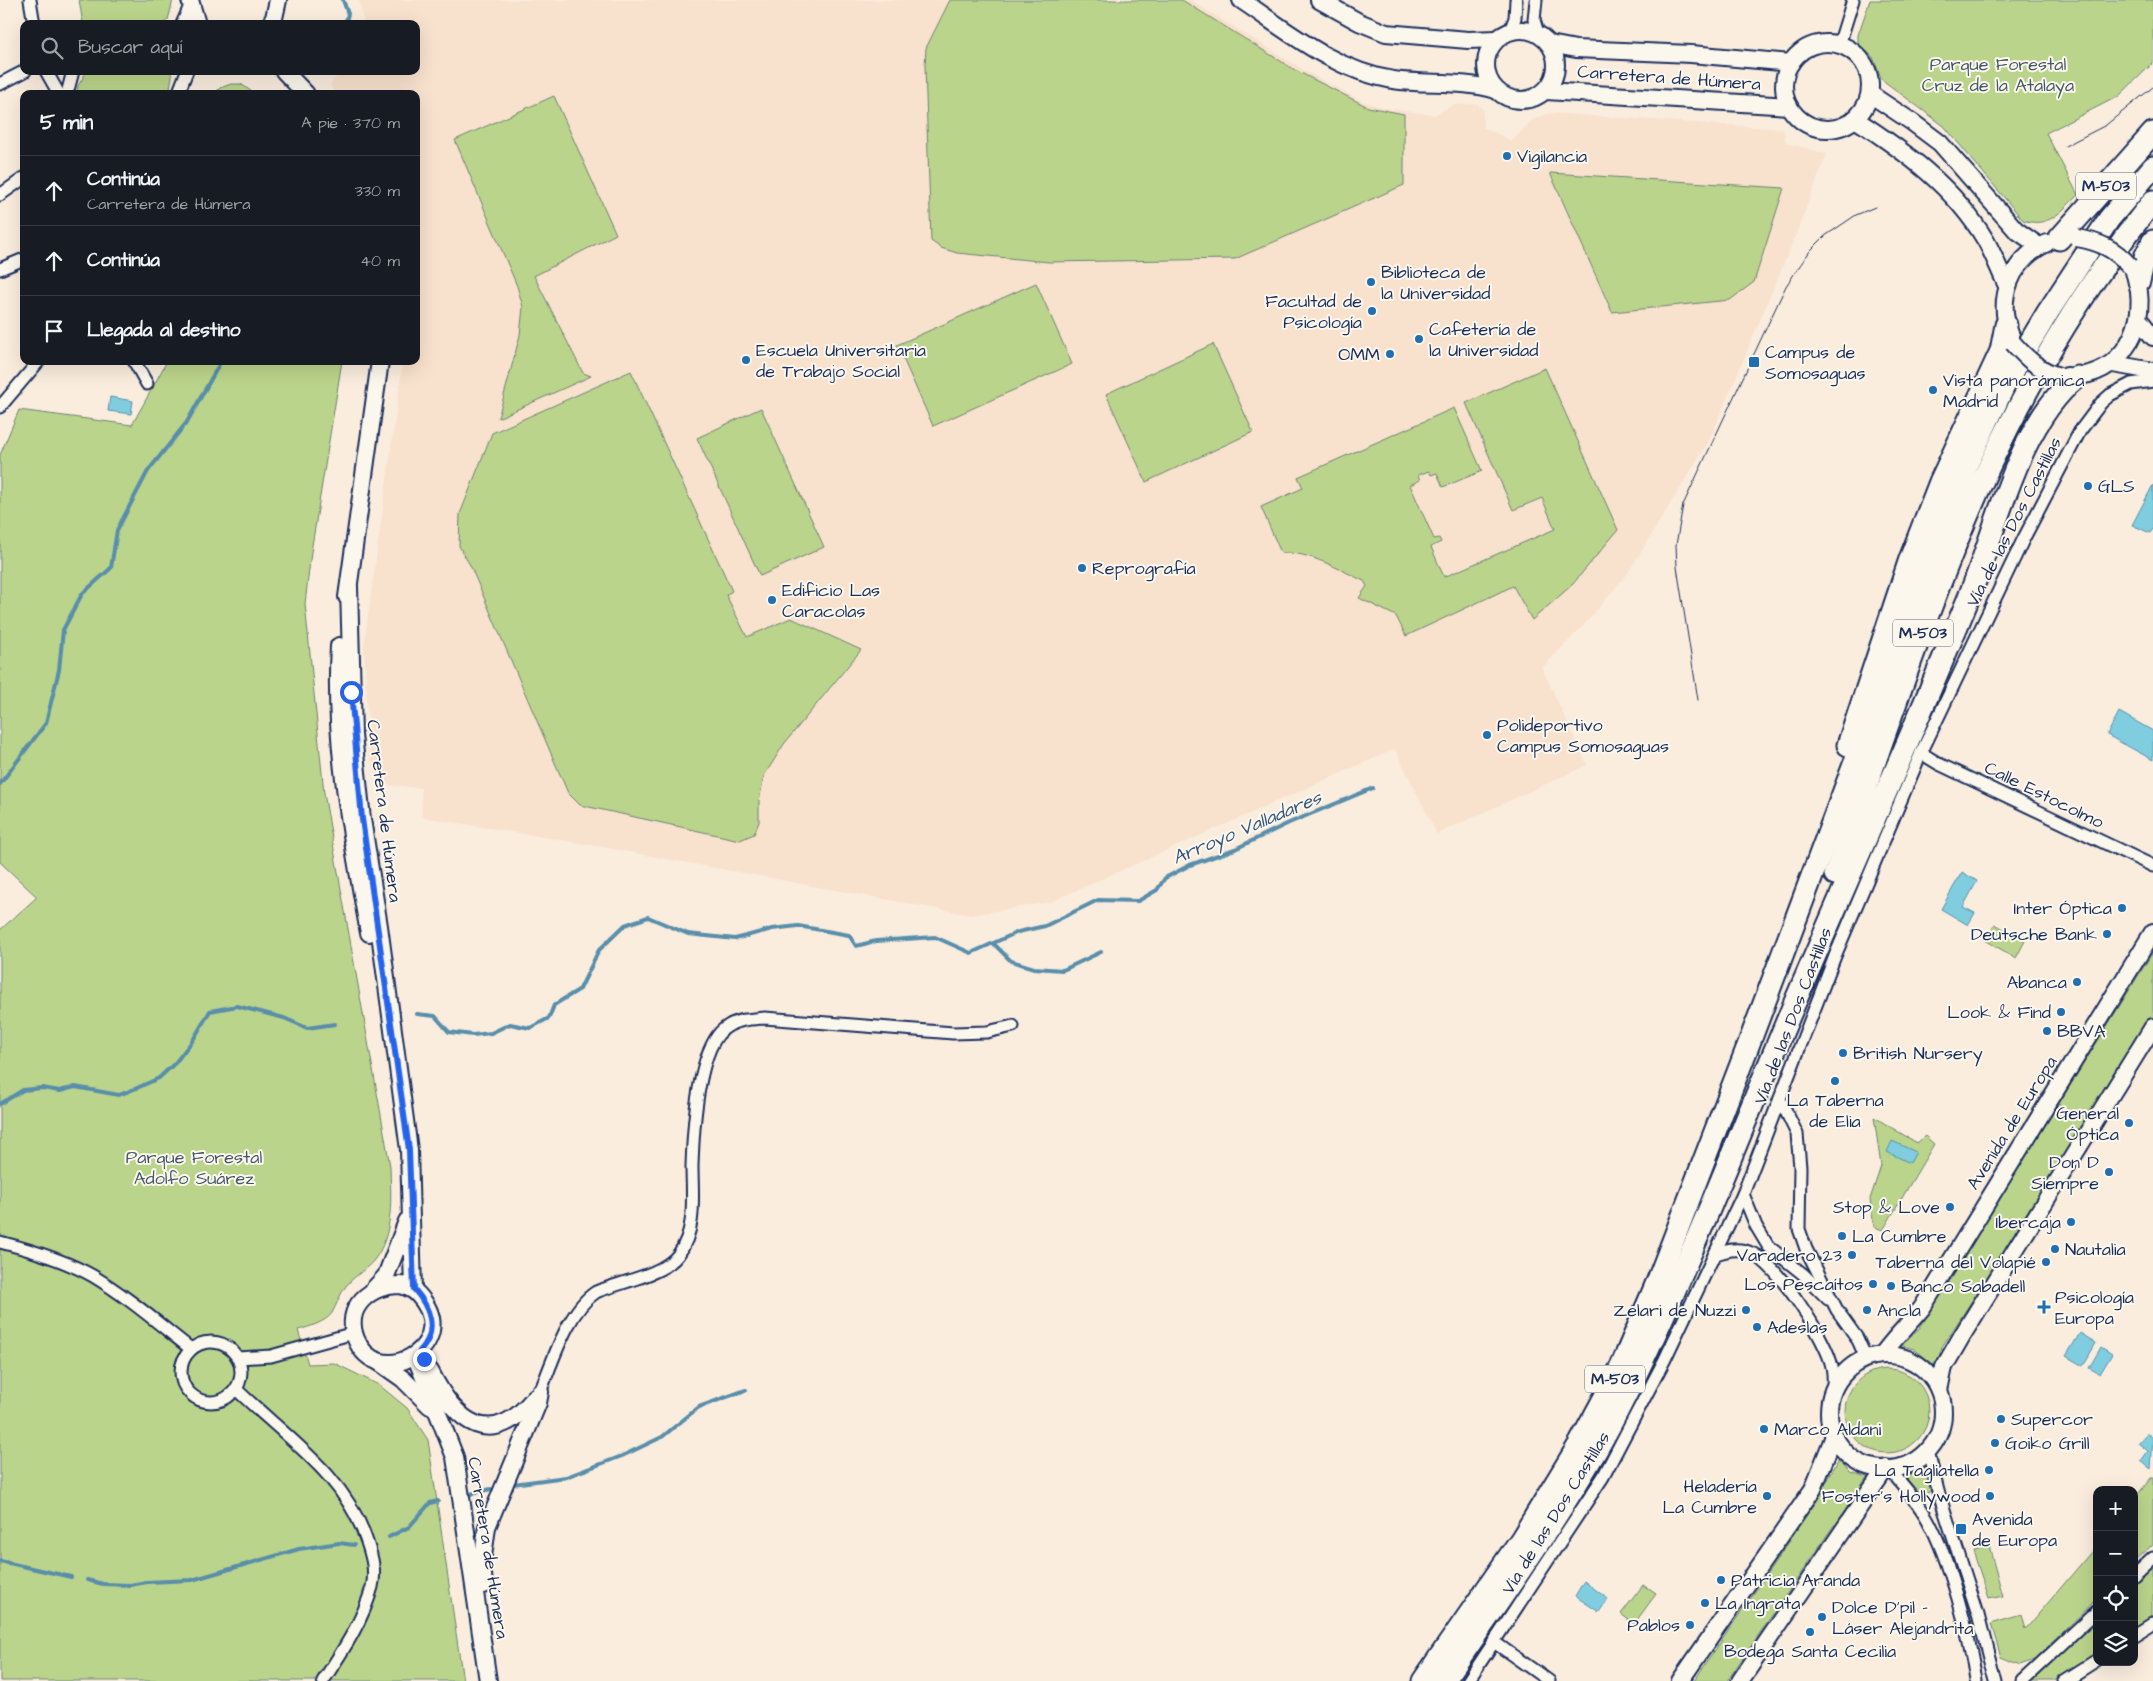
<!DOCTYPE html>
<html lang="es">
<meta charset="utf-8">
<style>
:root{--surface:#171b24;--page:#20242c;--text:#f1f3f6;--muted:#9ea1a6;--line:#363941}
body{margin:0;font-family:"Architects Daughter",sans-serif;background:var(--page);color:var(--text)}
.controls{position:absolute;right:15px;bottom:15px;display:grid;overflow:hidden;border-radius:10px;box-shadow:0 5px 20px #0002}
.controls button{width:45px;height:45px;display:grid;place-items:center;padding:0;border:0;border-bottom:1px solid var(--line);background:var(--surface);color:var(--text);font:25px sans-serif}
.stop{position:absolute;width:15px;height:15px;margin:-11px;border:4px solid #2563eb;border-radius:50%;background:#fff}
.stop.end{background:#2563eb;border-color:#fff;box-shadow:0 1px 5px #0008}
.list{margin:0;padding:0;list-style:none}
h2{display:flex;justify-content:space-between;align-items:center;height:65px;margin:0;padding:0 20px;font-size:21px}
h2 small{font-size:16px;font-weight:400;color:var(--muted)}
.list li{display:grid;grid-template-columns:32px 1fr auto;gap:15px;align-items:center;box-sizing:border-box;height:70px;padding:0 20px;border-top:1px solid var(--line)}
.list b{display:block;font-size:19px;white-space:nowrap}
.list p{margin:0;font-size:16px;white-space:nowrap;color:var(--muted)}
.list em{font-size:16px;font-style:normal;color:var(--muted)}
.icon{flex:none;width:28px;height:28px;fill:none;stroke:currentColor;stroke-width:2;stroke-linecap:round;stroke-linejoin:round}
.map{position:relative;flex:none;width:2153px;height:1681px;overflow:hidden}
.search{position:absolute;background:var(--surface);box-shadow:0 5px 20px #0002;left:20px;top:20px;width:400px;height:55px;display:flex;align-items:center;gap:12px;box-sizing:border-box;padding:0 18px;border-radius:10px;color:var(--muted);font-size:19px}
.panel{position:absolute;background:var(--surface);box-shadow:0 5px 20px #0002;left:20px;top:90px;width:400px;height:275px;border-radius:10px}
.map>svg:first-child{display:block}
.built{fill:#f8e1cd}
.green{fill:#bbd48b;stroke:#6b8274}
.water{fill:#80cddf;stroke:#588eab}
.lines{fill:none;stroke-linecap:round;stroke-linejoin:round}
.stream{stroke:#588eab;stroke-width:4}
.street-casing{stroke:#1b2f5e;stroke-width:15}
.secondary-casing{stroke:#1b2f5e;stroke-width:20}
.highway-casing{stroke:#1b2f5e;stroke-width:25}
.street{stroke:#fbf7ec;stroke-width:11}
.secondary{stroke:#fbf7ec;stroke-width:16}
.highway{stroke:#fbf7ec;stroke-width:21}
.tram{stroke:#1b2f5e;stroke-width:1}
.secondary-bridge-casing{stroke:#1b2f5e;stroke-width:20;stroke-linecap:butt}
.secondary-bridge{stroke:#fbf7ec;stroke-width:16}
.route{stroke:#2563eb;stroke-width:6}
.poi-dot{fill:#1f6fb2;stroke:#fbf7ec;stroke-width:2}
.labels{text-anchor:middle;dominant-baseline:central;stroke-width:4;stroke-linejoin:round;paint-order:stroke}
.shield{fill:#fbf7ec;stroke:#5e6b89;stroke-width:1}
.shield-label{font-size:16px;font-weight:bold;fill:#1b2f5e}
.park-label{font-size:18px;fill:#435869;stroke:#fbf7ec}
.street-label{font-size:18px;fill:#1b2f5e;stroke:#fbf7ec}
.poi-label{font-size:18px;fill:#1b2f5e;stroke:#fbf7ec;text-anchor:start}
.water-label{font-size:19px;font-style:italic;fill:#34567e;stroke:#fbf7ec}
</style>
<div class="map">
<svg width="2153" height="1681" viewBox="0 0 2153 1681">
<rect width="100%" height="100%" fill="#faedde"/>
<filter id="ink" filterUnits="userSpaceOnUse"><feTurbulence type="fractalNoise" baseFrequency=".02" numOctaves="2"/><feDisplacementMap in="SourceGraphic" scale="10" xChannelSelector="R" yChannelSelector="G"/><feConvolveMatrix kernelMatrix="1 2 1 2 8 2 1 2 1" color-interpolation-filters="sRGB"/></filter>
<g filter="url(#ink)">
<polygon class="built" points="359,0 1190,0 1309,73 1362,101 1385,108 1434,115 1453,105 1477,104 1483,109 1483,127 1512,141 1532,120 1550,113 1783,129 1786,143 1827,154 1792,244 1709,441 1628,573 1583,626 1542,668 1587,765 1437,834 1395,749 1050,902 971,915 580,843 422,817 421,788 389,785 376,773 370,758 364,646 403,361 416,361 416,94 335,94 330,85 340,71 416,71 416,24 364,24"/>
<g class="green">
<polygon points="79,0 173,0 168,20 162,24 83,24"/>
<polygon points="950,0 1182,0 1295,70 1368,107 1404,114 1404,185 1235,259 1049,262 957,253 941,248 931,241 925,66 926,48"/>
<path d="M1870,0H2153V63L2119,96L2046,133L2078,195C2061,211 2049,229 2023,220L1944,126L1881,79L1873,57L1858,44V35Z"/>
<polygon points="87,71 170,71 172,76 169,94 77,94 78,86"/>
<polygon points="231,84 241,84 255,94 214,94 220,88"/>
<polygon points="554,96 616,234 534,276 583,373 591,376 498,418 520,335 523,307 517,286 455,140"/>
<polygon points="1550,173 1784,188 1754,282 1730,300 1612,312"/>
<polygon points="1036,283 1072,364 933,426 897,345"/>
<polygon points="1213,344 1253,432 1146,482 1106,394"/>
<path d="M167,361H342L311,552L305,604L324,793L390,1166C391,1196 394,1235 374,1260C366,1270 355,1275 346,1286C340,1294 337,1304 332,1313C326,1322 309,1327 298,1330L308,1364L334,1363L379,1385L407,1408L428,1440L463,1681H0V930L37,897L0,862V455L19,410L132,425Z"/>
<path d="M1545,368L1618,530L1572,585L1532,620L1513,586L1406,636L1396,616L1359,598L1367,586L1364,581C1340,570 1309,551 1281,553L1261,507L1303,488L1298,477L1454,408L1482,471L1443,487L1437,473L1431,475L1429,471L1418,475L1420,480L1410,485L1434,539L1439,538L1441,542L1431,547L1444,577L1555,529L1542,498L1513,510L1466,403Z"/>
<polygon points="631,371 732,591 726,595 747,637 791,618 861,650 784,744 764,776 759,801 759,822 754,834 740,840 580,805 568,793 470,565 459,546 460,514 492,433"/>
<polygon points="761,408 824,547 760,576 697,438"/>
<polygon points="1995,924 2025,941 2016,958 1985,940"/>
<polygon points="2153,952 2153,1020 1942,1347 1936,1366 1914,1349 1899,1345 1919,1329"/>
<polygon points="1874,1117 1917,1143 1925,1136 1934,1144 1883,1230 1874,1227 1870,1199 1881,1166"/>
<circle cx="1887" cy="1411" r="42"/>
<polygon points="1839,1458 1850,1472 1867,1477 1842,1515 1839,1526 1834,1525 1727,1681 1694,1681 1791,1539 1789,1537 1817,1501"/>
<polygon points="1927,1468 1931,1491 1923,1495 1903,1478"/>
<polygon points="2151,1478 2153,1478 2153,1544 2134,1562 2134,1499"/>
<polygon points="2097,1545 2097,1599 2034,1660 2020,1665 2001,1657 1991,1624 2021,1615 2025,1630"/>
<polygon points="1989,1547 2003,1596 1989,1599 1973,1551"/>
<polygon points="2153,1566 2153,1617 2134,1629 2134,1584"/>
<polygon points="1643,1585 1656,1594 1634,1624 1621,1614"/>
<polygon points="2097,1619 2097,1653 2054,1681 2030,1681"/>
</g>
<g class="water">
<polygon points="110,397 133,401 131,414 108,411"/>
<polygon points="2153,485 2153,529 2150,533 2132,525"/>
<polygon points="2119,712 2153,731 2153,760 2107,735"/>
<polygon points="1962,872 1977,881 1963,907 1975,913 1968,925 1941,909"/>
<polygon points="1892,1141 1916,1152 1910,1163 1887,1152"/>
<polygon points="2080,1333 2096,1343 2083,1366 2066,1356"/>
<polygon points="2101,1347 2112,1354 2100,1374 2089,1368"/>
<polygon points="2147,1433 2153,1438 2151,1469 2141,1461 2148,1451 2138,1443"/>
<polygon points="1584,1581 1608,1599 1599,1612 1575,1596"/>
</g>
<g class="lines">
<g class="stream">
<polyline points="343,0 348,14 345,24"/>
<polyline points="0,784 46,723 59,670 63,630 82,594 111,568 117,530 148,471 187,422 221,361"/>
<polyline points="994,944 1011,961 1034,968 1063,970 1101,952"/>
<polyline points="417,1014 435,1016 449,1032 473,1035 491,1033 510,1024 530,1028 549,1018 554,1005 580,989 599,950 625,925 648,917 688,934 735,939 772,929 798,926 849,935 856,946 876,941 935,937 971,953 1018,932 1045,926 1098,900 1138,901 1157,890 1165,878 1190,865 1235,849 1289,823 1373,788"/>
<polyline points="0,1104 23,1090 42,1088 60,1091 75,1087 119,1095 137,1088 159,1078 175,1063 193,1040 210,1011 237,1006 284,1018 307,1028 335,1024"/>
<polyline points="513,1484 566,1477 622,1456 662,1437 699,1407 746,1390"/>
<polyline points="470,1494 491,1489"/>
<polyline points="389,1537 409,1527 430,1503 438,1501"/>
<polyline points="0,1561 71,1577"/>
<polyline points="87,1580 103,1584 130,1585 147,1582 192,1580 299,1549 339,1543 354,1545"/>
</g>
<defs>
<g id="street">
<polyline points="30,0 34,24"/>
<polyline points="1536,0 1534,20 1538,33"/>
<polyline points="182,24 190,6"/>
<polyline points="1510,31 1515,18 1516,0"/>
<polyline points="1839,45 1853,0"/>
<polyline points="46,71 59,94"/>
<polyline points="0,84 25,71"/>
<polyline points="67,94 73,71"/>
<polyline points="178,94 187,71"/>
<polyline points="0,195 24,178"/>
<polyline points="0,269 24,259"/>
<polyline points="134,361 147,384"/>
<polyline points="0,407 39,361"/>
<polyline points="1921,753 1939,764 2153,866"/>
<polyline points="1780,1099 1797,1134 1800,1167 1799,1229 1806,1249 1837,1310 1857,1338 1866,1358"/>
<polyline points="1743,1194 1756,1226 1768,1246 1803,1274 1828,1299"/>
<path d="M0,1242C31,1250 65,1260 93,1276C128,1297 159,1324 191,1349"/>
<path d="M1714,1255C1726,1250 1739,1247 1751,1253C1777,1263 1827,1340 1832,1367C1834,1375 1833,1383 1833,1390"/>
<circle cx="211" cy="1372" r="30"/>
<polyline points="238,1358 271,1356 354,1333"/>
<path d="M236,1389C284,1436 346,1475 367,1542C372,1557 376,1571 372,1587C363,1621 342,1652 323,1681"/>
<path d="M540,1392C553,1361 568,1310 596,1292C620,1282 663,1275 678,1255C697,1230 692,1195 692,1166C693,1133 697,1043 728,1026C739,1019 753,1019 765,1018L953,1033L987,1032L1013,1026"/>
<polyline points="1928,1451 1938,1491 1978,1614 1995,1681"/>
<path d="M1889,1469C1903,1485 1918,1502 1928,1520C1950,1560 1970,1636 1976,1681"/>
<polyline points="2134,1576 2153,1558"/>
<polyline points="2134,1636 2153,1624"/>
<polyline points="1494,1642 1549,1681"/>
<polyline points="1468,1681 1603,1477 1665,1359 1743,1194 1835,956 1921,753 2024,538 2080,431 2101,403 2110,395 2131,384 2153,381"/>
<polyline points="2022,1681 2097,1611"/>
<polyline points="2064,1681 2097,1660"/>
</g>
<g id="secondary">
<polyline points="190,0 197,24"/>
<path d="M1241,0C1289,32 1335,71 1393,80C1428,85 1462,80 1496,90"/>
<polyline points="1319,0 1359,22 1386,33 1468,40 1497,39"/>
<polyline points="270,24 274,18 278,0"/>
<circle cx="1521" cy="65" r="35"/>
<circle cx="1827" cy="86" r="43"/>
<polyline points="1550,44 1576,49 1691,54 1791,63"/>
<polyline points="284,71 306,94"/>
<polyline points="1546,91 1789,106"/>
<polyline points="1870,94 1912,122 1940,143 2016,230 2039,246"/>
<path d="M1855,119C1906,152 1955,188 1986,241C1994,255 2000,272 2007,286"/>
<polyline points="2142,323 2153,337"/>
<path d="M2011,336C1995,299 2011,260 2047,243"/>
<polyline points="2113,364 2153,371"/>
<path d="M2067,376C2122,380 2153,321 2134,272"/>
<polyline points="349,587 353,735 362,819 379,926 409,1150 413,1289"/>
<polyline points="347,597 380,361"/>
<path d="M339,646C333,743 352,838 369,933"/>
<path d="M401,1285C412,1288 417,1292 424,1302C456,1349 377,1391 356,1339C343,1306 371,1285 401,1285Z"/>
<polyline points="373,1290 386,1276 407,1221"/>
<polyline points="415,1355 455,1457 488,1681"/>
<path d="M1882,1355C1894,1338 1909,1324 1922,1308L2153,932"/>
<circle cx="1886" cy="1412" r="57"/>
<polyline points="379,1362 403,1379 430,1406"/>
<path d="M430,1371C456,1423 491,1452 535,1397"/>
<polyline points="1939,1390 1944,1367 1963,1334 2153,1027"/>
<polyline points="484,1585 482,1564 487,1527 538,1403 540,1392"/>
<polyline points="1680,1681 1813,1489 1834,1436"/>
<polyline points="1740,1681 1886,1468"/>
</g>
<g id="highway">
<polyline points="2059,239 2153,133"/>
<polyline points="2139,281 2145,257 2153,241"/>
<polyline points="1848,745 1910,559 1940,482 2001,351 2006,325"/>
<path d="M1835,874C1884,739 1928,601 1987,471C2031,376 2088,282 2153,201"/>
<polyline points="1423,1681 1522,1538 1580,1443 1621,1367 1658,1280 1748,1046 1968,462 2005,384 2048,312 2109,219 2153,167"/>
<path d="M1444,1681C1496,1605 1551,1529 1597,1449C1628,1394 1655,1336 1680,1278C1723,1179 1762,1079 1804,981C1859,853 1916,726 1969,597C1997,528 2018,424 2077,377"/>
</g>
</defs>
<use href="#street" class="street-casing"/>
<use href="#secondary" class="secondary-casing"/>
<use href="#highway" class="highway-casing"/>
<use href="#street" class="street"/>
<use href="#secondary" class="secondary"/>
<use href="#highway" class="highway"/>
<g class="tram">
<polyline points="2065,146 2106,125 2153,87"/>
<polyline points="1698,700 1677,567 1676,545 1683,505 1786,286 1810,251 1825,236 1856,215 1875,207"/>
</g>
<defs>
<g id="secondary-bridge">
<path d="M2077,238C2100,242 2115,249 2130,266"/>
<path d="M2013,343C2027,359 2039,370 2059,376"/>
</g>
</defs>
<use href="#secondary-bridge" class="secondary-bridge-casing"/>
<use href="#secondary-bridge" class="secondary-bridge"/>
</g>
</g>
<g class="lines" filter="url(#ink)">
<path class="route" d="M351,692L362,819L409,1150L414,1289C430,1307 439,1331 420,1351L424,1359"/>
</g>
<g class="poi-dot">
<circle cx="1507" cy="156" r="5"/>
<circle cx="1371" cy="282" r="5"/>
<circle cx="1372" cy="311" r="5"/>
<circle cx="1419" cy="339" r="5"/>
<circle cx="1390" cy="354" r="5"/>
<circle cx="746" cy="360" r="5"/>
<rect x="1748" y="356" width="12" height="12" rx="2.5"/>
<circle cx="1933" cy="390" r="5"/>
<circle cx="2088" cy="486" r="5"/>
<circle cx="1082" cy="568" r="5"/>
<circle cx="772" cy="600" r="5"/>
<circle cx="1487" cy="735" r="5"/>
<circle cx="2122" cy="908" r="5"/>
<circle cx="2107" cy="934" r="5"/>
<circle cx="2077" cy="982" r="5"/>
<circle cx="2061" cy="1012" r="5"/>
<circle cx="2047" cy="1031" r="5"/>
<circle cx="1843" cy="1053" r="5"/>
<circle cx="1835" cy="1081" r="5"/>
<circle cx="2129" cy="1123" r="5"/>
<circle cx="2109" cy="1172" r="5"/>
<circle cx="1950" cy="1207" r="5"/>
<circle cx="2071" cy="1222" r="5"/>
<circle cx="1842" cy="1236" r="5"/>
<circle cx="2055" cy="1249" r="5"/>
<circle cx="1852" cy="1255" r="5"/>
<circle cx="2046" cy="1262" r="5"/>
<circle cx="1873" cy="1284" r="5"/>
<circle cx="1891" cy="1286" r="5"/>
<path d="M2041.5 1299.5h5v5h5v5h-5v5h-5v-5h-5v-5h5z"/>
<circle cx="1746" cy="1310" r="5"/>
<circle cx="1867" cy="1310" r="5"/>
<circle cx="1757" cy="1327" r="5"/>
<circle cx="2001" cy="1419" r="5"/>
<circle cx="1764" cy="1429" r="5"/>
<circle cx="1995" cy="1443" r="5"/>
<circle cx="1989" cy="1470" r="5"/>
<circle cx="1767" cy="1496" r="5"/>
<circle cx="1990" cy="1496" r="5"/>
<rect x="1955" y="1523" width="12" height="12" rx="2.5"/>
<circle cx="1721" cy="1580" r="5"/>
<circle cx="1705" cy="1603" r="5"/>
<circle cx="1822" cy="1617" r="5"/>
<circle cx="1690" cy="1625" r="5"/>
<circle cx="1810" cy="1632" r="5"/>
</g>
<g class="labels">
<g class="shield">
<rect x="2076" y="172.5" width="60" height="27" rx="4"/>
<rect x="1893" y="619.5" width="60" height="27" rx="4"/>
<rect x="1585" y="1365.5" width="60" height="27" rx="4"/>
</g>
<g class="shield-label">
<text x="2106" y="186">M-503</text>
<text x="1923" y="633">M-503</text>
<text x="1615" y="1379">M-503</text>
</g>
<g class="park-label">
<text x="1998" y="64">Parque Forestal<tspan x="1998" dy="21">Cruz de la Atalaya</tspan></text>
<text x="194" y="1157">Parque Forestal<tspan x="194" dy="21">Adolfo Suárez</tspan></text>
</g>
<g class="street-label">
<text transform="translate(1669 78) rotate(4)">Carretera de Húmera</text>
<text transform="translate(2014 522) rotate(-63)">Vía de las Dos Castillas</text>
<text transform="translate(2044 795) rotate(26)">Calle Estocolmo</text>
<text transform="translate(384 811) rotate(83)">Carretera de Húmera</text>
<text transform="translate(1793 1016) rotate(-69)">Vía de las Dos Castillas</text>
<text transform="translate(2012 1123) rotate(-58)">Avenida de Europa</text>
<text transform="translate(1556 1513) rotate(-58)">Vía de las Dos Castillas</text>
<text transform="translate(488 1548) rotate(81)">Carretera de Húmera</text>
</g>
<g class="poi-label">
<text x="1517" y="156">Vigilancia</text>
<text x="1381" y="272">Biblioteca de<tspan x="1381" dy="21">la Universidad</tspan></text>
<text x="1362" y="301" text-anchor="end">Facultad de<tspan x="1362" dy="21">Psicología</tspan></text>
<text x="1429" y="329">Cafetería de<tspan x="1429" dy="21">la Universidad</tspan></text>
<text x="756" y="350">Escuela Universitaria<tspan x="756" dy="21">de Trabajo Social</tspan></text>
<text x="1765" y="352">Campus de<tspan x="1765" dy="21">Somosaguas</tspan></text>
<text x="1380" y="354" text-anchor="end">OMM</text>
<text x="1943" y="380">Vista panorámica<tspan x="1943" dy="21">Madrid</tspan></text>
<text x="2098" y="486">GLS</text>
<text x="1092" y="568">Reprografía</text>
<text x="782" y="590">Edificio Las<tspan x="782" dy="21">Caracolas</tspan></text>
<text x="1497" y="725">Polideportivo<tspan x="1497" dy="21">Campus Somosaguas</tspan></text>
<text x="2112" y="908" text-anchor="end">Inter Óptica</text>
<text x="2097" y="934" text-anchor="end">Deutsche Bank</text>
<text x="2067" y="982" text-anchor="end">Abanca</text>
<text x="2051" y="1012" text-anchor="end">Look &amp; Find</text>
<text x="2057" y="1031">BBVA</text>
<text x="1853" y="1053">British Nursery</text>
<text x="1835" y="1100" text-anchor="middle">La Taberna<tspan x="1835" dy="21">de Elia</tspan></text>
<text x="2119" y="1113" text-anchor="end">General<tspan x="2119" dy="21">Óptica</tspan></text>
<text x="2099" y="1162" text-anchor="end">Don D<tspan x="2099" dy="21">Siempre</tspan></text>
<text x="1940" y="1207" text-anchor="end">Stop &amp; Love</text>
<text x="2061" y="1222" text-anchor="end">Ibercaja</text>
<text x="1852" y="1236">La Cumbre</text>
<text x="2065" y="1249">Nautalia</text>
<text x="1842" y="1255" text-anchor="end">Varadero 23</text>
<text x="2036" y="1262" text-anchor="end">Taberna del Volapié</text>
<text x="1863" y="1284" text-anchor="end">Los Pescaítos</text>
<text x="1901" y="1286">Banco Sabadell</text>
<text x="2055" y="1297">Psicología<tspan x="2055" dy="21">Europa</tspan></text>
<text x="1736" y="1310" text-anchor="end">Zelari de Nuzzi</text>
<text x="1877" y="1310">Ancla</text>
<text x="1767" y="1327">Adeslas</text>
<text x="2011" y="1419">Supercor</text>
<text x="1774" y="1429">Marco Aldani</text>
<text x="2005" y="1443">Goiko Grill</text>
<text x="1979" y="1470" text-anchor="end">La Tagliatella</text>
<text x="1757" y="1486" text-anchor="end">Heladería<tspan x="1757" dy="21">La Cumbre</tspan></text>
<text x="1980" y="1496" text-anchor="end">Foster's Hollywood</text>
<text x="1972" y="1519">Avenida<tspan x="1972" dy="21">de Europa</tspan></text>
<text x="1731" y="1580">Patricia Aranda</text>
<text x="1715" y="1603">La Ingrata</text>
<text x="1832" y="1607">Dolce D'pil -<tspan x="1832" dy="21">Láser Alejandrita</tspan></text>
<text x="1680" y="1625" text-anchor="end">Pablos</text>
<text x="1810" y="1651" text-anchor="middle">Bodega Santa Cecilia</text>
</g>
<g class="water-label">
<text transform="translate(1247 828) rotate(-23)">Arroyo Valladares</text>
</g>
</g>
</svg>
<div class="controls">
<button>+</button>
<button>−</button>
<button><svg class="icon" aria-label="locate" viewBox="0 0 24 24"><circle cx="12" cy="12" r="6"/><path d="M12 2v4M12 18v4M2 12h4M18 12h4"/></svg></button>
<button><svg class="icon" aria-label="layers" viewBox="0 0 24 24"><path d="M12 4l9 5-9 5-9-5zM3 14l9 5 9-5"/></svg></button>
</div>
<div class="stop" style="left:351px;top:692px"></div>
<div class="stop end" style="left:424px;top:1359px"></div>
<div class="search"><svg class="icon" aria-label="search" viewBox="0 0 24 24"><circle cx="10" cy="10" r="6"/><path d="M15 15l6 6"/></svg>Buscar aquí</div>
<section class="panel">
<h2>5 min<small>A pie · 370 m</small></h2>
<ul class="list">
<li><svg class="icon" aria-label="ahead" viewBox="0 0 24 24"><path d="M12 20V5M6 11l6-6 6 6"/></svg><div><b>Continúa</b><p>Carretera de Húmera</p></div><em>330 m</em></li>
<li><svg class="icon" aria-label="ahead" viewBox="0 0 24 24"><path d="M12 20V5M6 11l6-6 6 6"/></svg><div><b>Continúa</b></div><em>40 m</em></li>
<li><svg class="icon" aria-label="arrive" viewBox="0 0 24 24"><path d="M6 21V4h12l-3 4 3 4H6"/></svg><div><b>Llegada al destino</b></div></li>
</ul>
</section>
</div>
